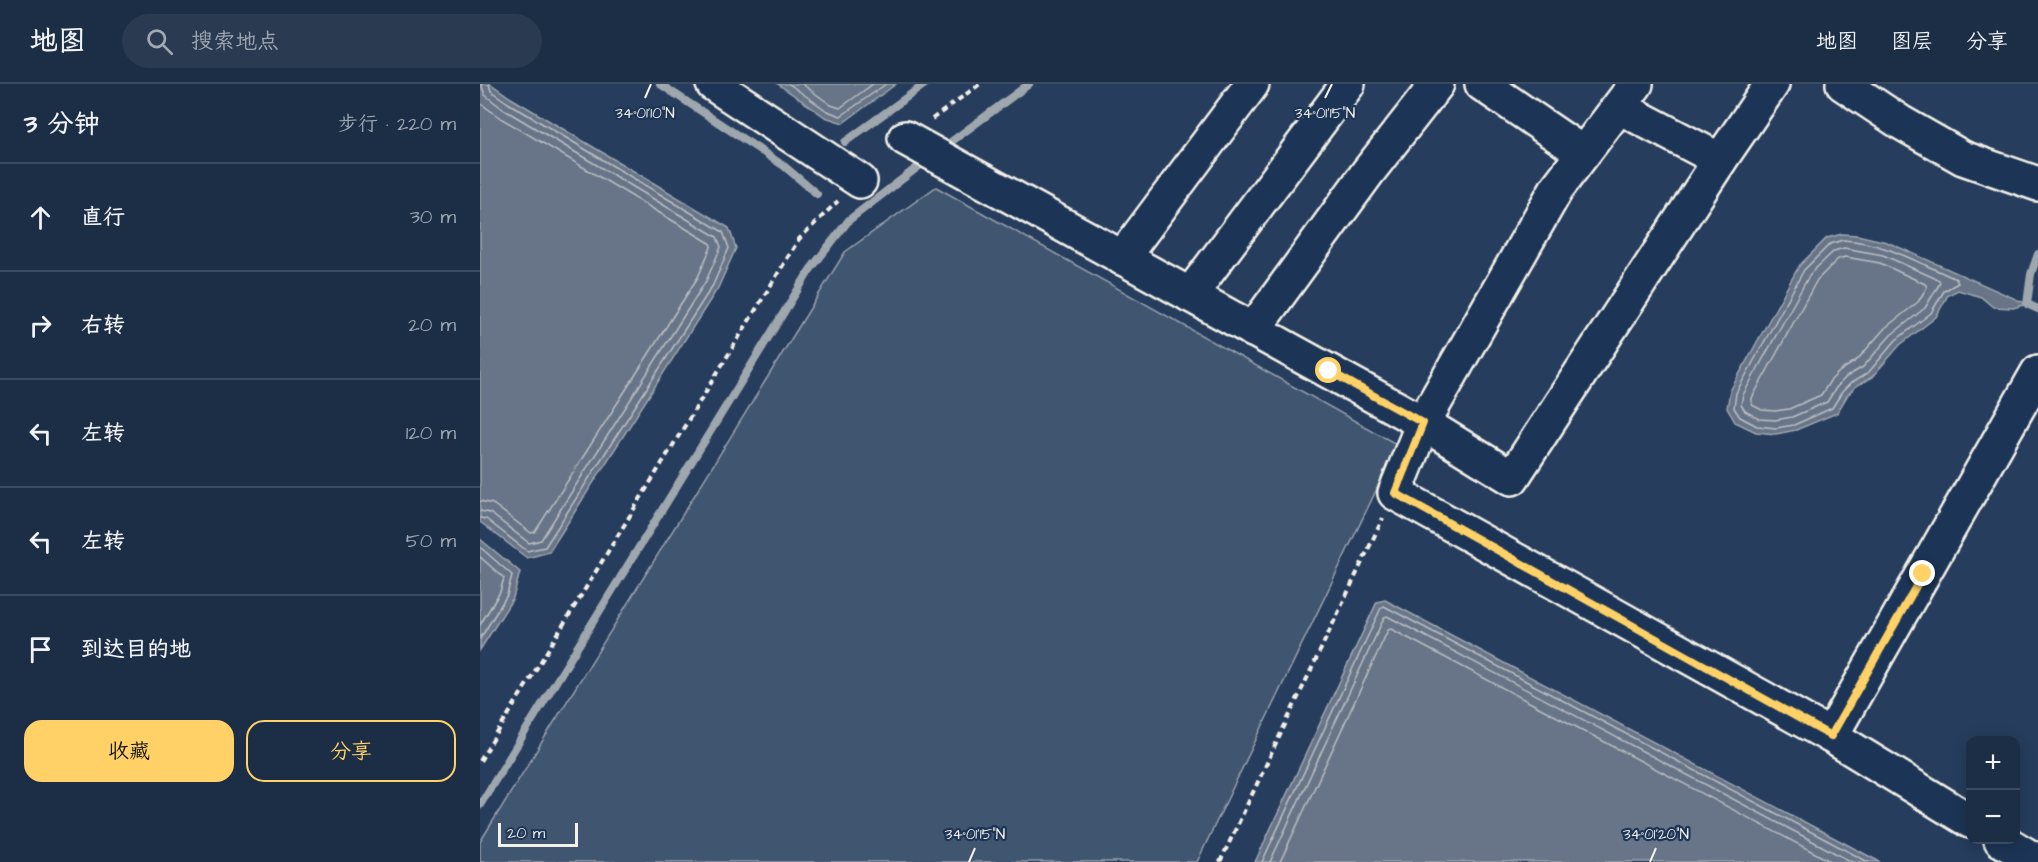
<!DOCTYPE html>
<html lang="zh">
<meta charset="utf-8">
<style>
:root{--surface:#1c2e46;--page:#293a51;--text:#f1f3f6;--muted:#a0a8b3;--line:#3a4a5f;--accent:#ffd166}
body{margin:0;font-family:"Architects Daughter","LXGW WenKai TC",sans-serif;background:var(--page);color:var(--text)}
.controls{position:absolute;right:18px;bottom:18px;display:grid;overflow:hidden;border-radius:12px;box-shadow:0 3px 15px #0003}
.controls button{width:54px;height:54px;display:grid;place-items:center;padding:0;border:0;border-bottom:2px solid var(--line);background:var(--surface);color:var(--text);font:30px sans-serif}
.scale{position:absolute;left:18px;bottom:15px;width:80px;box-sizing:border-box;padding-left:6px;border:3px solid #f4f1e8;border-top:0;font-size:16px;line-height:21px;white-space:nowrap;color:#f4f1e8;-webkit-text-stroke:4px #1d3557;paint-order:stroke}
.stop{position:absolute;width:18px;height:18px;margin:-14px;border:4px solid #ffd166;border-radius:50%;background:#fff}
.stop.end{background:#ffd166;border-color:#fff;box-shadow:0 2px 6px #0008}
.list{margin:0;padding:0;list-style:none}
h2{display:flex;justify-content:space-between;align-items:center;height:78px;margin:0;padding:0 24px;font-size:26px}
h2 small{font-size:20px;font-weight:400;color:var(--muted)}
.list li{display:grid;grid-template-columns:39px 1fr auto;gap:18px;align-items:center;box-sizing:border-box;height:108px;padding:0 24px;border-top:2px solid var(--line)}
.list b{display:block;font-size:22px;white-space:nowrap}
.list em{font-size:20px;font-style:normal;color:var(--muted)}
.actions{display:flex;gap:12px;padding:18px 24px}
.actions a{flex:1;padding:14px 0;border:2px solid var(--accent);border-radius:18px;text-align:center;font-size:21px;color:var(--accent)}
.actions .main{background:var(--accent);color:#111}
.icon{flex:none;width:33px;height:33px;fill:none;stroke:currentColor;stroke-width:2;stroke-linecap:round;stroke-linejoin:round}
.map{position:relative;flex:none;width:1558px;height:778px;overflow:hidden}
header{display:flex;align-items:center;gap:36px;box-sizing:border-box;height:84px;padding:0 30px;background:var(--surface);border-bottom:2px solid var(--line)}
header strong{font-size:28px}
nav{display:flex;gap:33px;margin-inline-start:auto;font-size:21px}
.search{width:420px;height:54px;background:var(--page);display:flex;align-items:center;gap:15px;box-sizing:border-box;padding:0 21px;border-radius:33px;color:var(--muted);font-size:22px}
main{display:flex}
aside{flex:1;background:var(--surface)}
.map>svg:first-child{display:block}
.green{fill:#40546f;stroke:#9aa2ac;stroke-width:1.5}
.water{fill:#677588;stroke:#9fa7ae;stroke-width:1.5}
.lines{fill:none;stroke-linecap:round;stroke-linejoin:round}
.shore{stroke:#bcbfc2;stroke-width:1.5}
.stream{stroke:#9fa7ae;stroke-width:8}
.minor-casing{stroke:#f4f1e8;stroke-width:38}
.path{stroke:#f4f1e8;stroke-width:4;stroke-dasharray:6 4.5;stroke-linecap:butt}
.minor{stroke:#1d3557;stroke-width:33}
.route{stroke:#ffd166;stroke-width:8}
.ticks{fill:none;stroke:#f4f1e8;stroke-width:2}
.ticks-label{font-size:15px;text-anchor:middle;fill:#f4f1e8;stroke:#1d3557;stroke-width:4.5;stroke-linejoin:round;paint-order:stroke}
</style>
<header>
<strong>地图</strong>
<div class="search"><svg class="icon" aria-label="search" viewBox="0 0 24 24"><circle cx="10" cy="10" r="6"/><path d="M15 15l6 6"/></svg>搜索地点</div>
<nav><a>地图</a><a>图层</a><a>分享</a></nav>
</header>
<main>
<aside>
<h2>3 分钟<small>步行 · 220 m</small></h2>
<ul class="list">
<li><svg class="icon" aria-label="ahead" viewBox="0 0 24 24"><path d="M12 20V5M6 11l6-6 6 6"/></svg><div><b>直行</b></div><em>30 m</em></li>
<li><svg class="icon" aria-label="right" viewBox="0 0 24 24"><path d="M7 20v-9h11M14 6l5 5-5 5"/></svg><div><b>右转</b></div><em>20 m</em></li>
<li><svg class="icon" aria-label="left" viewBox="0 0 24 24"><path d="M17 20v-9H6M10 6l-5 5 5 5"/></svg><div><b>左转</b></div><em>120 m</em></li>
<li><svg class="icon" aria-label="left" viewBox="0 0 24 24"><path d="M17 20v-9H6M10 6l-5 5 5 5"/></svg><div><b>左转</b></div><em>50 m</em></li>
<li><svg class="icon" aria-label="arrive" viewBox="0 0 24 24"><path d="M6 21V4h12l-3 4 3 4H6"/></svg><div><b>到达目的地</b></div></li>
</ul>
<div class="actions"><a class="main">收藏</a><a>分享</a></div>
</aside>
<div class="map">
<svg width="1558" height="778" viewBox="0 0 1558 778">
<rect width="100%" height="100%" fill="#263d5d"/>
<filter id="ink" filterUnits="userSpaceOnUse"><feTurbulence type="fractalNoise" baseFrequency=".0167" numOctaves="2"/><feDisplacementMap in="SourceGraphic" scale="12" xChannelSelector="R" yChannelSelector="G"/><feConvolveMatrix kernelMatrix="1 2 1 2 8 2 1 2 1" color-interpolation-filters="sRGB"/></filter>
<g filter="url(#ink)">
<polygon class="green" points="456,103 918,361 717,778 0,778 0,758 365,168"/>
<g class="water">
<polygon points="0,0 11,0 31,14 249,144 256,164 238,204 69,468 47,474 0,438"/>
<polygon points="298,0 416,0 363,39 345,33"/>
<polygon points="1362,150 1377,151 1407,158 1547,220 1533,224 1513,223 1501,213 1478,206 1468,211 1456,233 1420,261 1392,293 1375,303 1367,312 1357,329 1316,346 1296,350 1276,348 1255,338 1247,324 1250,307 1319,182 1347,154"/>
<polygon points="0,455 40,488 33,514 0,566"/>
<polygon points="905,516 1400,778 775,778 897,518"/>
</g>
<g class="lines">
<g class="shore">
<polyline points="309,0 347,27 361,32 406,0"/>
<polyline points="322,0 351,21 360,24 393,0"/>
<polyline points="0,19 19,33 230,159 231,163 218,193 55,448 51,449 13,420 0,417"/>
<path d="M1363,156C1404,158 1439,179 1476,195L1478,199L1464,207L1451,229L1416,256L1388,289L1371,299L1362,308L1352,324L1314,341L1296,344L1277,342L1260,333L1254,324L1256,309L1324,186L1350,160Z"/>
<polygon points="1364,164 1403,171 1459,196 1460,199 1445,224 1411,251 1383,283 1366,293 1356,304 1347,318 1312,333 1295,336 1279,335 1265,327 1261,321 1263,311 1330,190 1354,167"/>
<polygon points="1365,173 1400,179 1445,200 1447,203 1438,218 1405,244 1377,276 1360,287 1350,297 1341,311 1309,325 1295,327 1282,326 1272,321 1272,314 1337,196 1358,175"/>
<polyline points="0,427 10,429 49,459 61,456 226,197 241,163 237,153 23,25 5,11 1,0"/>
<polyline points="0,434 6,435 47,467 65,463 233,201 249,164 243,148 28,19 11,7 9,0"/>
<polyline points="0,463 32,491 27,511 0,555"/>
<polyline points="0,473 24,494 20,508 0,541"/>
<polyline points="782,778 901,524 904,522 1388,778"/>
<polyline points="790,778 904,534 907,532 1372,778"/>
<polyline points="800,778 908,546 911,545 1352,778"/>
</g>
<g class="stream">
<polyline points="180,0 304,82 337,110"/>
<polyline points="365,58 445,0"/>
<polyline points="460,66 549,0"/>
<polyline points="1558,170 1551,190 1547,220 1558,225"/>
<polyline points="0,721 330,186 369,136 447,76"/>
</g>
<defs>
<g id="minor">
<polyline points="233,0 380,97"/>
<polyline points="1002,0 1103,69"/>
<polyline points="1156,0 1077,104 943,339 915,409 1351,652 1490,737"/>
<polyline points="1363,0 1420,38 1483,74 1558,100"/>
<polyline points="1139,23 1240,76 1292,0"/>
<polyline points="425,54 943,339 1032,394 1240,76"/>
<polyline points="642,174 772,0"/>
<polyline points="710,211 868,0"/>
<polyline points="773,246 888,88 957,0"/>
<polyline points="1351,652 1558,288"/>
<polyline points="1521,756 1558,778"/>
</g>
</defs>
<use href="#minor" class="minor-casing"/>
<g class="path">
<polyline points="452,35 500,0"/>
<polyline points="0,677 319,155 358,117"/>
<polyline points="740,778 903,434"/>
</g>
<use href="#minor" class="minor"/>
</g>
</g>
<g class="lines" filter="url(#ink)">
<polyline class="route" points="849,287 943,339 915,409 1351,652 1443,490"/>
</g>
<path class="ticks" d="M165,14L171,0M845,14L852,0M489,778L495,764M1170,778L1176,764"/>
<g class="ticks-label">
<text x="165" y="34">34°01'10"N</text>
<text x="845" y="34">34°01'15"N</text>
<text x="495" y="755">34°01'15"N</text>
<text x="1176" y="755">34°01'20"N</text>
</g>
</svg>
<div class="controls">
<button>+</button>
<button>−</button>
</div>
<div class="scale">20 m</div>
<div class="stop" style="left:849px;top:287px"></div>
<div class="stop end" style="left:1443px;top:490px"></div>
</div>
</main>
